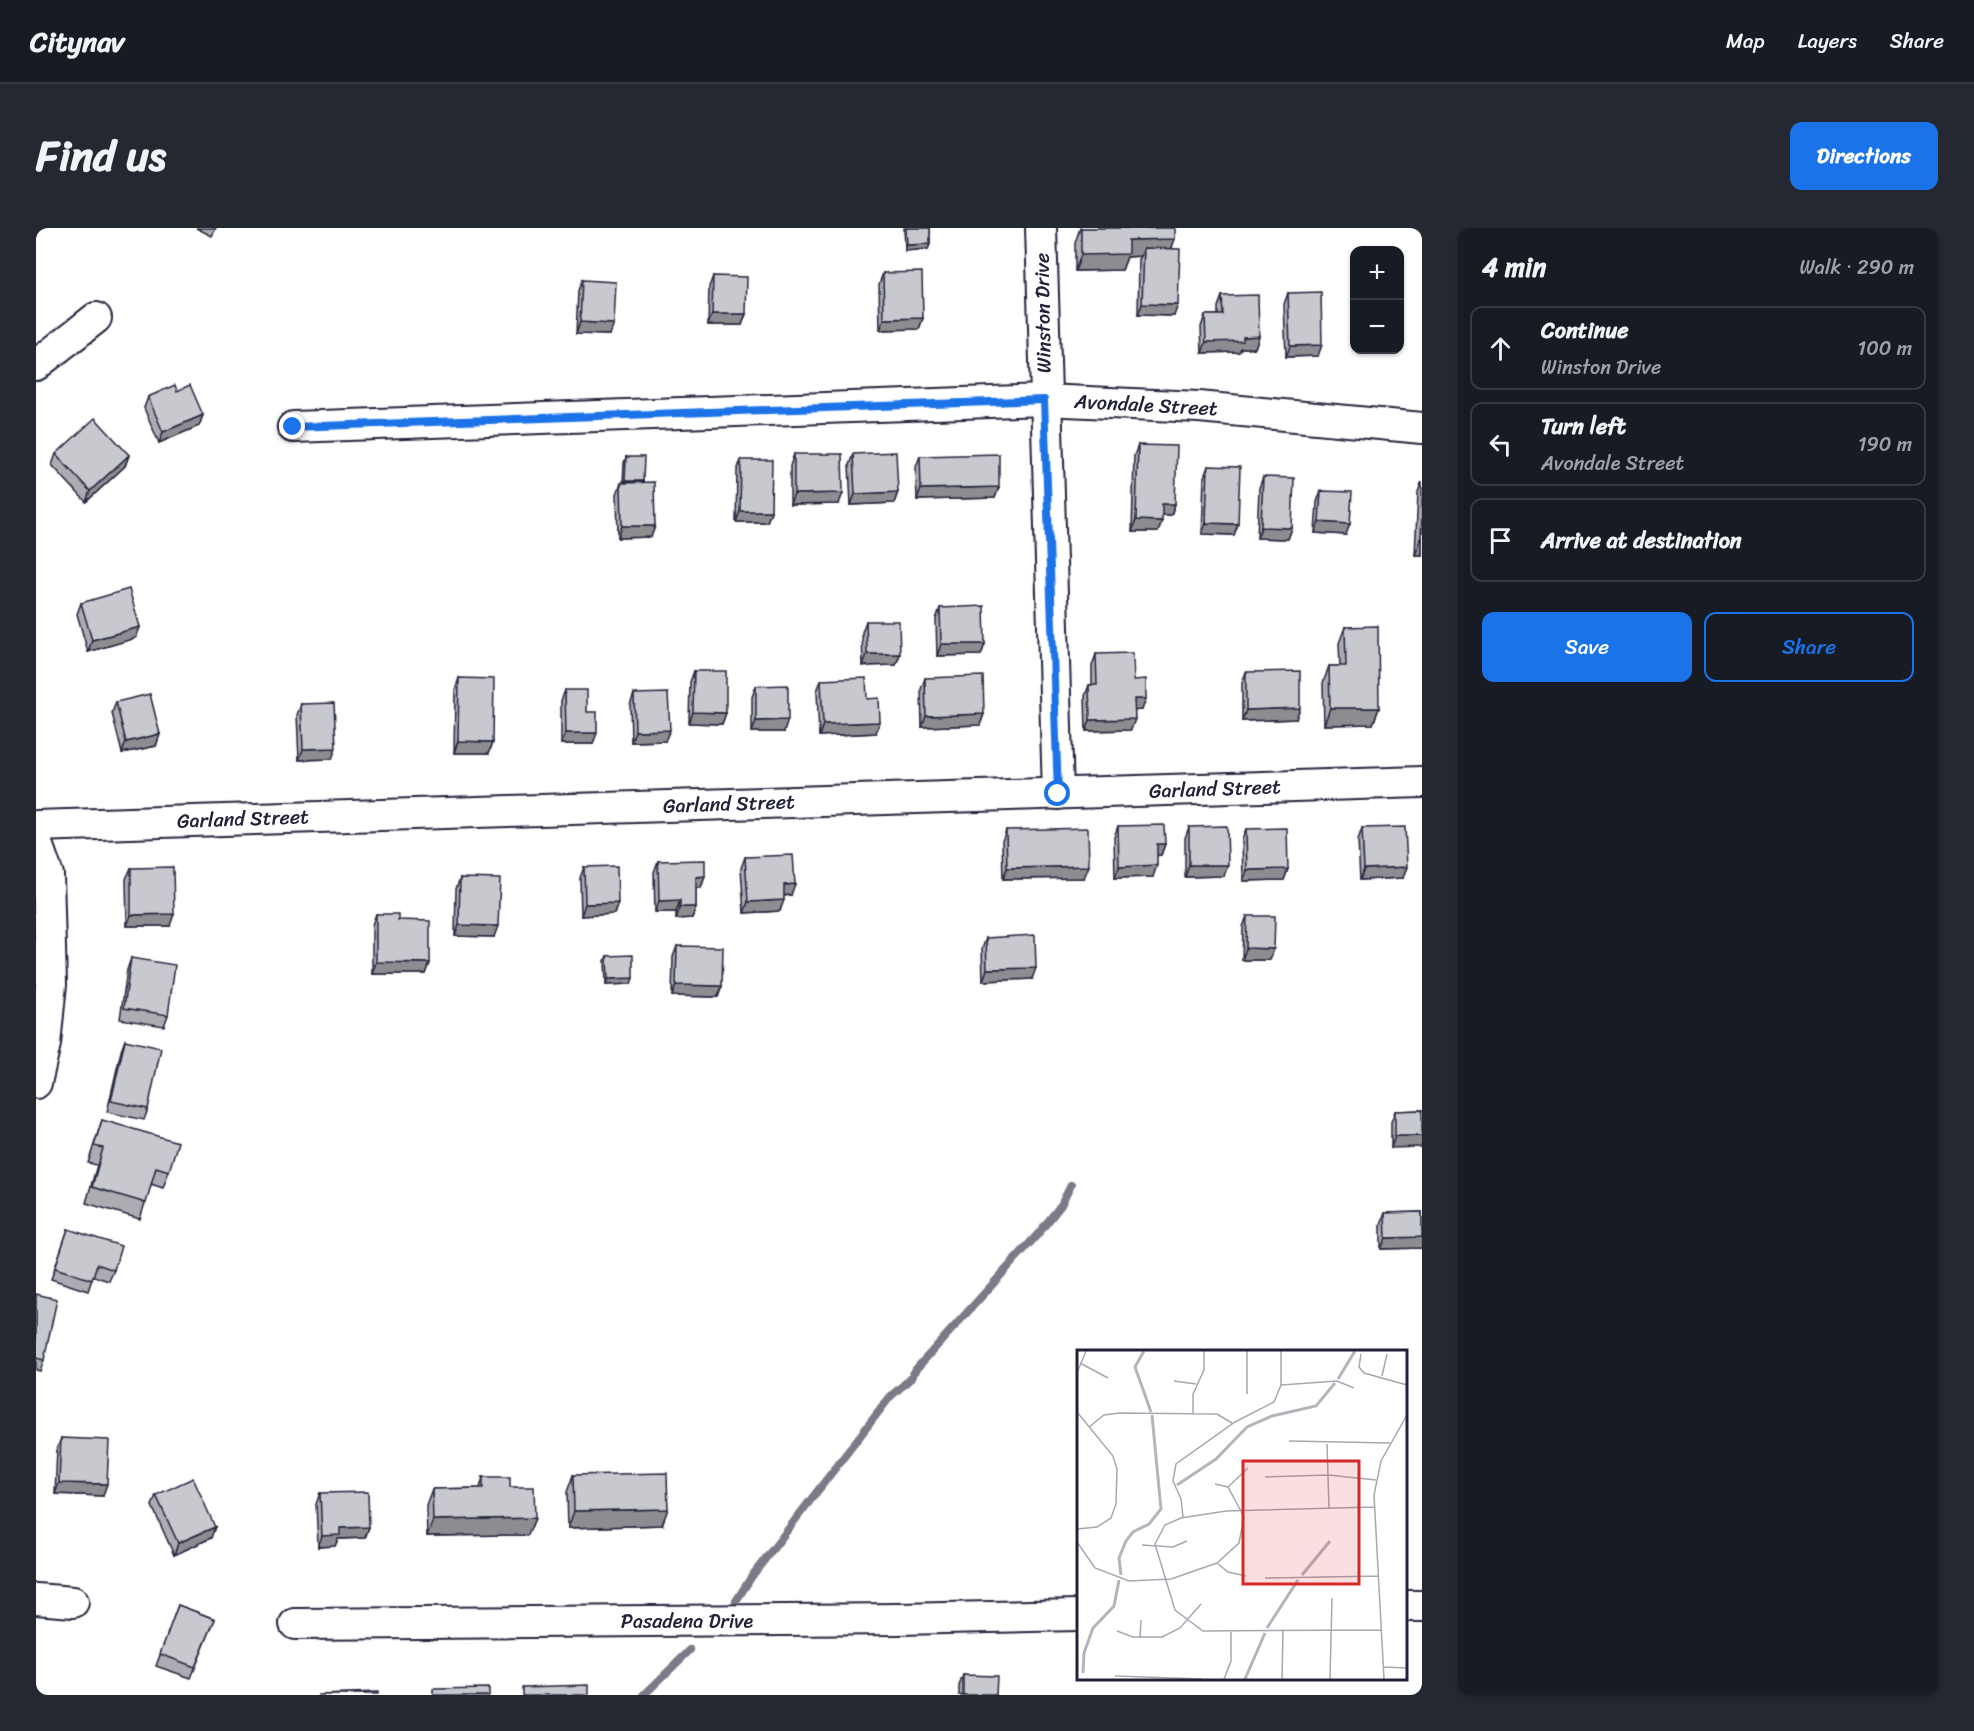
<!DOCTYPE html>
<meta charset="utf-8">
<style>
:root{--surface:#171b24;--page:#242831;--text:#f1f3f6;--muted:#9ea1a6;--line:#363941;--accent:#1a73e8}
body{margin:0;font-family:Sriracha,sans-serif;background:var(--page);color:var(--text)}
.controls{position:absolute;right:18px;top:18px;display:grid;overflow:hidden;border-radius:12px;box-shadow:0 2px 4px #0004}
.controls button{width:54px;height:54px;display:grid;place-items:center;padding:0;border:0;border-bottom:2px solid var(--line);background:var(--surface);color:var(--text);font:30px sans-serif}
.stop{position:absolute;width:18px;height:18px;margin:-14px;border:4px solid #1a73e8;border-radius:50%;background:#fff}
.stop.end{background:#1a73e8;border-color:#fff;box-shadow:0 2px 6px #0008}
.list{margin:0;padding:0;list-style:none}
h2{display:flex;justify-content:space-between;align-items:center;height:78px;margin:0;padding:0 24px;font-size:26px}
h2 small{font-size:20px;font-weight:400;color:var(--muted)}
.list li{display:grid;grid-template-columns:39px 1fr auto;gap:18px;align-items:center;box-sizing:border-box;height:84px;margin:0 12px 12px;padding:0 12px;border:2px solid var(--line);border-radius:12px}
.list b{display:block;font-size:22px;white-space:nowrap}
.list p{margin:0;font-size:20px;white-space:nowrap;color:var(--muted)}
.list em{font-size:20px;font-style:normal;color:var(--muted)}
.actions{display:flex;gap:12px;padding:18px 24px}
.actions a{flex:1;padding:14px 0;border:2px solid var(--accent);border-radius:12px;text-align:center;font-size:21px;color:var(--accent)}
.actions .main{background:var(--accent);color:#fff}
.icon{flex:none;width:33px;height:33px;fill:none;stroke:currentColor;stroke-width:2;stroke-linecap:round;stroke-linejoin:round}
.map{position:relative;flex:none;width:1386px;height:1467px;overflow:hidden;border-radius:12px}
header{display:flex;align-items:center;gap:36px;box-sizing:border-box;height:84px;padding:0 30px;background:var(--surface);border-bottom:2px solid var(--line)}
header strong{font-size:28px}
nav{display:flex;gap:33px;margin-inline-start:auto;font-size:21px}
.intro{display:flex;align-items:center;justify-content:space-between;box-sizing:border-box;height:144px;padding:0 36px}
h1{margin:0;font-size:42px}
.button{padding:15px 27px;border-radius:12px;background:var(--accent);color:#fff;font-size:21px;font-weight:700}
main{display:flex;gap:36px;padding:0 36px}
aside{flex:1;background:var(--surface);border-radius:12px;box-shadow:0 2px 4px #0004}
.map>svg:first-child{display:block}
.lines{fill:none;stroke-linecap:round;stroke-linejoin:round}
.stream{stroke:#7a7a88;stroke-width:8}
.street-casing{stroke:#22223b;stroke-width:34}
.street{stroke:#fff;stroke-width:30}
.wall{fill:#acacb2;stroke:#22223b;stroke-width:1.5}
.shaded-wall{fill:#8c8c91;stroke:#22223b;stroke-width:1.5}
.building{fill:#c8c8cf;stroke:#22223b;stroke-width:1.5}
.route{stroke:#1a73e8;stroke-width:8}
.labels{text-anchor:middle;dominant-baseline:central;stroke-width:6;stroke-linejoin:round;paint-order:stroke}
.street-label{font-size:20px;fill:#22223b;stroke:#fff}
.inset-river{fill:none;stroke:#b4b4bc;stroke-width:3}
.inset-road{fill:none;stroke:#a7a7b1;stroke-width:1.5}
.view{fill:#d62828;fill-opacity:0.15;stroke:#d62828;stroke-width:3}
.inset-edge{fill:none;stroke:#22223b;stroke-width:3}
</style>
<header>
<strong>Citynav</strong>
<nav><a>Map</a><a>Layers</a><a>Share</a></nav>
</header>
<div class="intro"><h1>Find us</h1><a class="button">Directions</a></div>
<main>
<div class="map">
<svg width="1386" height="1467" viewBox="0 0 1386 1467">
<rect width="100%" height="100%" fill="#fff"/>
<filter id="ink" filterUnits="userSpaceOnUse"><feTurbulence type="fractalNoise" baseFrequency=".0167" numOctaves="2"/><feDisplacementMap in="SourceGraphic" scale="12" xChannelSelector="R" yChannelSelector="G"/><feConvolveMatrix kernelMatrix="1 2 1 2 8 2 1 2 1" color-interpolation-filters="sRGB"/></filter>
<g filter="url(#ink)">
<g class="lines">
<g class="stream">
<polyline points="700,1373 716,1348 854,1169 875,1150 880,1141 1002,1006 1025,977 1035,957"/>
<polyline points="608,1467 654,1422"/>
</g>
<defs>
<g id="street">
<polyline points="1005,0 1022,566"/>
<polyline points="0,137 60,90"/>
<polyline points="257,199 1008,172 1163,179 1386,200"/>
<polyline points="0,598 1386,554"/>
<polyline points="0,613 12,647 15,756 9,816 0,855"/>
<polyline points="0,1371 37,1374"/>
<polyline points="1370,1378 1386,1378"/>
<polyline points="259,1396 863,1391 1042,1387"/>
</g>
</defs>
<use href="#street" class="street-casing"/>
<use href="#street" class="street"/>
</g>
<g class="wall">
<polygon points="160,0 180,0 176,8"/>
<polygon points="868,0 894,0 894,16 892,21 869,23"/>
<polygon points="1044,0 1139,0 1136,21 1138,88 1102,87 1103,31 1105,28 1091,29 1086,42 1039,43 1039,15"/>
<polygon points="847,45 887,90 883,101 844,102 843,56"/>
<polygon points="677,48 710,86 706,97 672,97 673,59"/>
<polygon points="546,52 574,107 540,106 542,63"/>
<polygon points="1252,65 1282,128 1250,129 1248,76"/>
<polygon points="1186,68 1223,108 1219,120 1205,120 1203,124 1166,125 1165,99 1169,87 1182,87 1182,79"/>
<polygon points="141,163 167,187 163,198 123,215 108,180 112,169"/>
<polygon points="1102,217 1139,276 1135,287 1126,287 1122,304 1096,304 1098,228"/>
<polygon points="20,226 93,227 89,238 50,274 16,237"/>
<polygon points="758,226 803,276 754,277 754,238"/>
<polygon points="817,226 862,264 858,275 815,277 813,237"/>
<polygon points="884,228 963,259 959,270 881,272 880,239"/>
<polygon points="590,229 607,253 607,254 619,298 615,309 582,310 581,266 585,255 587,255 588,235"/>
<polygon points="705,232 735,283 731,294 700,294 701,243"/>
<polygon points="1172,238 1202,296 1198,307 1166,306 1168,249"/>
<polygon points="1227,249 1256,300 1252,311 1221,310 1223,260"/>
<polygon points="1386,253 1386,327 1379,327 1382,264"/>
<polygon points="1285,263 1310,307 1279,305 1281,274"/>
<polygon points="45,375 104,399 100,410 52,424 41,386"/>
<polygon points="904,380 949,416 945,427 901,428 900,391"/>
<polygon points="830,393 864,426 860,437 827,438 826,404"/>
<polygon points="1309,399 1343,480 1337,496 1288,497 1287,455 1293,438 1304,438 1303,415"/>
<polygon points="1060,426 1098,452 1106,482 1099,482 1095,502 1050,503 1049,468 1053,457 1056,457 1056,438"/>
<polygon points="658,443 690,485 686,496 653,495 654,454"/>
<polygon points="1210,444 1260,491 1206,493 1206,455"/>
<polygon points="423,450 457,514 453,525 418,525 419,462"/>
<polygon points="889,450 948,486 944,497 886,499 885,461"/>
<polygon points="785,452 840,505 783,508 781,463"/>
<polygon points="720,458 748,504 716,504 716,469"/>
<polygon points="529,462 551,484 557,516 525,516 525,473"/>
<polygon points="598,466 629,513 595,514 594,477"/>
<polygon points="80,474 124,506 120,518 86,525 76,485"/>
<polygon points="265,476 296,531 263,532 261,487"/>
<polygon points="1082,598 1129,616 1125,627 1121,627 1117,649 1079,650 1078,609"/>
<polygon points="1153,599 1188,648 1149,649 1149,610"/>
<polygon points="1326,600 1367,650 1324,652 1322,612"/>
<polygon points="1210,601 1252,641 1248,652 1207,653 1206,612"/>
<polygon points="970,602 1048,650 967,651 966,613"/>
<polygon points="709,629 755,667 748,668 744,683 708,685 705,640"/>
<polygon points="622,633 669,648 665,660 660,660 660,679 656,690 640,691 640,684 619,684 618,644"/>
<polygon points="548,639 582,675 578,686 545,688 544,650"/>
<polygon points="95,640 134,698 91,698 90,651"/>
<polygon points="424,650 458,709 419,708 420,661"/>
<polygon points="340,686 362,692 394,735 390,746 336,746 336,697"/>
<polygon points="1211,688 1238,721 1234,732 1206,732 1207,699"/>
<polygon points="950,710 996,751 947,753 946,721"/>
<polygon points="641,718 686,758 682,769 636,768 637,729"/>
<polygon points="571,728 595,756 570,757 569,733"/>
<polygon points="95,730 132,787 128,798 84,791 91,742"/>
<polygon points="89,812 112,881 108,892 71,884 85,823"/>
<polygon points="1386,882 1355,920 1355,894 1359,883"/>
<polygon points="66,892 133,943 127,960 115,956 104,991 50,975 61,937 52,935"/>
<polygon points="1386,984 1386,1020 1345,1021 1345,996 1349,985"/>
<polygon points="32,1001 78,1042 73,1053 57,1048 52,1063 15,1051"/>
<polygon points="0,1066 8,1132 4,1143 0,1142"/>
<polygon points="25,1210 67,1268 19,1266 21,1221"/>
<polygon points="537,1247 626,1297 532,1300 531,1264"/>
<polygon points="447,1249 499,1290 492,1307 391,1308 390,1277 396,1261 444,1260"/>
<polygon points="284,1265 333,1299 329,1310 302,1311 299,1318 282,1319 280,1276"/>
<polygon points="120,1267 175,1310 138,1327 116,1278"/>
<polygon points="142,1377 179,1391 155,1450 120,1438"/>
<polygon points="927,1447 960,1467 923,1467 923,1458"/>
</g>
<g class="shaded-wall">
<polygon points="1139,11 1133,28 1108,20 1105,28 1091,29 1086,42 1039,43 1045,27 1092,12"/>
<polygon points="894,16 892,21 869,23 871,17"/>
<polygon points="1106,76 1142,77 1138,88 1102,87"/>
<polygon points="676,86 710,86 706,97 672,97"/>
<polygon points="887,90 883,101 844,102 848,91"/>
<polygon points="544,94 578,96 574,107 540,106"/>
<polygon points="1223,108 1219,120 1205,120 1203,124 1166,125 1170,114 1207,109"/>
<polygon points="1286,117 1282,128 1250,129 1254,118"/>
<polygon points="167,187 163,198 123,215 127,204"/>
<polygon points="93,227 89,238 50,274 54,263"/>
<polygon points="589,253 607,253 605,259 587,259"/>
<polygon points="963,259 959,270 881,272 885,261"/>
<polygon points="862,264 858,275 815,277 819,266"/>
<polygon points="807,265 803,276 754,277 758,266"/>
<polygon points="1126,276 1139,276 1135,287 1122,287"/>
<polygon points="704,283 735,283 731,294 700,294"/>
<polygon points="1100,292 1126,293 1122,304 1096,304"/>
<polygon points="1283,294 1314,296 1310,307 1279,305"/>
<polygon points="1170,295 1202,296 1198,307 1166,306"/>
<polygon points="586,298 619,298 615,309 582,310"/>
<polygon points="1225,299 1256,300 1252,311 1221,310"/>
<polygon points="1385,311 1386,311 1386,327 1379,327"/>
<polygon points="104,399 100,410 52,424 56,412"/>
<polygon points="905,416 949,416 945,427 901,428"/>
<polygon points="831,426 864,426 860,437 827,438"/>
<polygon points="1098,471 1110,471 1106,482 1094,483"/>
<polygon points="1264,480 1260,491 1206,493 1210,482"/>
<polygon points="1294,480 1343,480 1337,496 1288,497"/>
<polygon points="657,484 690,485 686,496 653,495"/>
<polygon points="948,486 944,497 886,499 890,488"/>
<polygon points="1099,491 1095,502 1050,503 1054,492"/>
<polygon points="752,492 748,504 716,504 720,493"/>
<polygon points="844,494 840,505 783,508 787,496"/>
<polygon points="634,502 629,513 595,514 599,503"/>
<polygon points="530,505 561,505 557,516 525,516"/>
<polygon points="124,506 120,518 86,525 90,514"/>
<polygon points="422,513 457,514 453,525 418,525"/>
<polygon points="300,520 296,531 263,532 267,521"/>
<polygon points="1121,616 1129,616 1125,627 1117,628"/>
<polygon points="1121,637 1117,649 1079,650 1083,639"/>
<polygon points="1153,637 1192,637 1188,648 1149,649"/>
<polygon points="1053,638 1048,650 967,651 971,640"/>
<polygon points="1371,639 1367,650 1324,652 1328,641"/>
<polygon points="1252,641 1248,652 1207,653 1211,642"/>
<polygon points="669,648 665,660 656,660 660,649"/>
<polygon points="759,656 755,667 744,668 748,657"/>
<polygon points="644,672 640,684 619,684 623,673"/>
<polygon points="748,672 744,683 708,685 712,674"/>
<polygon points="582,675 578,686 545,688 549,676"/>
<polygon points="644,679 660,679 656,690 640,691"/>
<polygon points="138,686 134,698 91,698 95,687"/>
<polygon points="423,697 462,698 458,709 419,708"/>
<polygon points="1210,720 1238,721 1234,732 1206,732"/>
<polygon points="340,734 394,735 390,746 336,746"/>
<polygon points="1000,740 996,751 947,753 951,741"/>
<polygon points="597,750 595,756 570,757 572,751"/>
<polygon points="640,757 686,758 682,769 636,768"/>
<polygon points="1359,908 1386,908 1386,919 1355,920"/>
<polygon points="1386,1009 1386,1020 1345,1021 1350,1010"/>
<polygon points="23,1255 71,1256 67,1268 19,1266"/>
<polygon points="632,1281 626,1297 532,1300 538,1283"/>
<polygon points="499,1290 492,1307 391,1308 397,1292"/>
<polygon points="179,1299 175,1310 138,1327 142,1315"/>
<polygon points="333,1299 329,1310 302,1311 299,1318 282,1319 286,1308 304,1300"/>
</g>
<g class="building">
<polygon points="870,0 894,0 894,16 871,17"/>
<polygon points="1045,0 1139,0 1139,11 1092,12 1092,26 1045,27"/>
<polygon points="1108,20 1144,21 1142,77 1106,76"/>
<polygon points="886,44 887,90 848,91 847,45"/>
<polygon points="677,48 711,49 710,86 676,86"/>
<polygon points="546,52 580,54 578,96 544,94"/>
<polygon points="1285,64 1286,117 1254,118 1252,65"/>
<polygon points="1222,67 1223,108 1207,109 1207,113 1170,114 1169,87 1187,87 1186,68"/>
<polygon points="139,157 141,163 154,157 167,187 127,204 112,169"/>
<polygon points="59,190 93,227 54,263 20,226"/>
<polygon points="1102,217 1141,218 1139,276 1126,276 1126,293 1100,292"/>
<polygon points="860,224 862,264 819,266 817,226"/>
<polygon points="758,226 806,226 807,265 758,266"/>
<polygon points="963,226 963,259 885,261 884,228"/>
<polygon points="590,229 608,229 607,253 589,253"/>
<polygon points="705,232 736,232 735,283 704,283"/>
<polygon points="1172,238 1204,239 1202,296 1170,295"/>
<polygon points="1227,249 1258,250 1256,300 1225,299"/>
<polygon points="618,254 619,298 586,298 585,255"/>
<polygon points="1285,263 1316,264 1314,296 1283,294"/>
<polygon points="1386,288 1386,311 1385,311"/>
<polygon points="93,361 104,399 56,412 45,375"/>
<polygon points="948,378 949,416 905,416 904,380"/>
<polygon points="830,393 863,393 864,426 831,426"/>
<polygon points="1342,398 1343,480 1294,480 1293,438 1310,438 1309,399"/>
<polygon points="1097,425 1098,452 1110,451 1110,471 1098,471 1099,491 1054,492 1053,457 1061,457 1060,426"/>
<polygon points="658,443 690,443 690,485 657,484"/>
<polygon points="1264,443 1264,480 1210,482 1210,444"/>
<polygon points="947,448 948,486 890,488 889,450"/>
<polygon points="423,450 458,451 457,514 422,513"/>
<polygon points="830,450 831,471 843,470 844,494 787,496 785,452"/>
<polygon points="752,457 752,492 720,493 720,458"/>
<polygon points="529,462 551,462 551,484 561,484 561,505 530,505"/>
<polygon points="632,465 634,502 599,503 598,466"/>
<polygon points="114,466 124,506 90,514 80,474"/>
<polygon points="298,475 300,520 267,521 265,476"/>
<polygon points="1128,597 1129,616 1121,616 1121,637 1083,639 1082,598"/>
<polygon points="1191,598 1192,637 1153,637 1153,599"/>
<polygon points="1369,599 1371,639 1328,641 1326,600"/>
<polygon points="1052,600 1053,638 971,640 970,602"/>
<polygon points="1251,600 1252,641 1211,642 1210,601"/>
<polygon points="757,627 759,656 748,657 748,672 712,674 709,629"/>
<polygon points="669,632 669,648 660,649 660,679 644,679 644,672 623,673 622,633"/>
<polygon points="581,638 582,675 549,676 548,639"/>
<polygon points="137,639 138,686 95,687 95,640"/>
<polygon points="424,650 464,651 462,698 423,697"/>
<polygon points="340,686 362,686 362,692 394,693 394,735 340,734"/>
<polygon points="1211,688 1239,688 1238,721 1210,720"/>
<polygon points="999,707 1000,740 951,741 950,710"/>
<polygon points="641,718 687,719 686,758 640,757"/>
<polygon points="597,727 597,750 572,751 571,728"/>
<polygon points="95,730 139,737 132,787 88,780"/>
<polygon points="89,812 125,820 112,881 75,873"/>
<polygon points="1386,882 1386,908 1359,908 1359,883"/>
<polygon points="66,892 142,914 133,943 120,939 110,975 56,959 67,920 58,918"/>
<polygon points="1386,984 1386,1009 1350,1010 1349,985"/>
<polygon points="32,1001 85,1018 78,1042 61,1036 56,1052 19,1040"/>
<polygon points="0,1066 21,1071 8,1132 0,1130"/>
<polygon points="25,1210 73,1212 71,1256 23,1255"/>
<polygon points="631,1245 632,1281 538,1283 537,1247"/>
<polygon points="447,1249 474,1249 474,1259 498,1259 499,1290 397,1292 396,1261 447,1260"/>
<polygon points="157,1250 179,1299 142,1315 120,1267"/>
<polygon points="332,1264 333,1299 304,1300 304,1307 286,1308 284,1265"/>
<polygon points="142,1377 179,1391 159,1439 124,1426"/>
<polygon points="927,1447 961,1448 960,1467 927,1467"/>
<polygon points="553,1457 553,1467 486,1467 486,1459"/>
<polygon points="452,1460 452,1467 397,1467 397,1461"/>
<polygon points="341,1465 341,1467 282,1467"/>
</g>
</g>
<g class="lines" filter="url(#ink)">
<polyline class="route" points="257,199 1008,172 1022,566"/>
</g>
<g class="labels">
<g class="street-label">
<text transform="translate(1007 85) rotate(-91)">Winston Drive</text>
<text transform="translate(1110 177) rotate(3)">Avondale Street</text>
<text transform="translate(1179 561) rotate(-2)">Garland Street</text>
<text transform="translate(693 576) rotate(-2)">Garland Street</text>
<text transform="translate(207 591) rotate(-2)">Garland Street</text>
<text x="651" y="1393">Pasadena Drive</text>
</g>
</g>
<g transform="translate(1041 1122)">
<rect width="330" height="330" fill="#fff"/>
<path class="inset-river" d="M67,1L58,17L74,62M261,29L278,1M100,135L139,109L170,77L195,66L239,56L258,33M44,225L42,208L49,191L56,182L72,174L84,159L75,65M225,225L253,191M190,278L221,230M6,323L7,303L16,278L37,256L42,230M168,329L188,283"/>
<path class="inset-road" d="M170,1V44M284,4L282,17L287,23L330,35M3,13L31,28M0,23L9,1M305,26L310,4M97,31L119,34M204,35L260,31L277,38M0,62L36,106L40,119L39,154L34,168L20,177L0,179M116,64V44L127,20V1M12,77L27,65L42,63L140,64L155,73M212,91L313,93M250,94L252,158M188,127L251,125L299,130M151,137L171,118M297,157L149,161L104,168L88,175L78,194L98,260L126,281L304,280M106,167L104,149L96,131L99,114L158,72L197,52L204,35V1M0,192L18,218L52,231L94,229L140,213L162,193L167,167L151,137L138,134M65,195L96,197L110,191M140,213L151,222L169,226M188,228L301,226M40,281L56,287H85L103,278L124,254M63,288L64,270M307,317L330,318M38,326L125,329M147,329L154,311V282M205,329L206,281M253,329L255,248M307,329L297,145L304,111L330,65"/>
<path class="view" d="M166,111H282V234H166Z"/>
<rect width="330" height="330" class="inset-edge"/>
</g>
</svg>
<div class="controls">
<button>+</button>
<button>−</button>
</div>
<div class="stop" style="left:1022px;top:566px"></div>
<div class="stop end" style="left:257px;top:199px"></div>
</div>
<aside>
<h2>4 min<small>Walk · 290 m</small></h2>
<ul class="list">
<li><svg class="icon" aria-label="ahead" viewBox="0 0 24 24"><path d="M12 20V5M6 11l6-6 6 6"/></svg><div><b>Continue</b><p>Winston Drive</p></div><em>100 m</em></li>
<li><svg class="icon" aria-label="left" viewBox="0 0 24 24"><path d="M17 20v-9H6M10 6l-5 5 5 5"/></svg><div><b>Turn left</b><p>Avondale Street</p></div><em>190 m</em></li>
<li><svg class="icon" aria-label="arrive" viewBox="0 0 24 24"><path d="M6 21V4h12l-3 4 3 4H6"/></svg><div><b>Arrive at destination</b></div></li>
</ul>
<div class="actions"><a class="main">Save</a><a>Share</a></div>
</aside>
</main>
